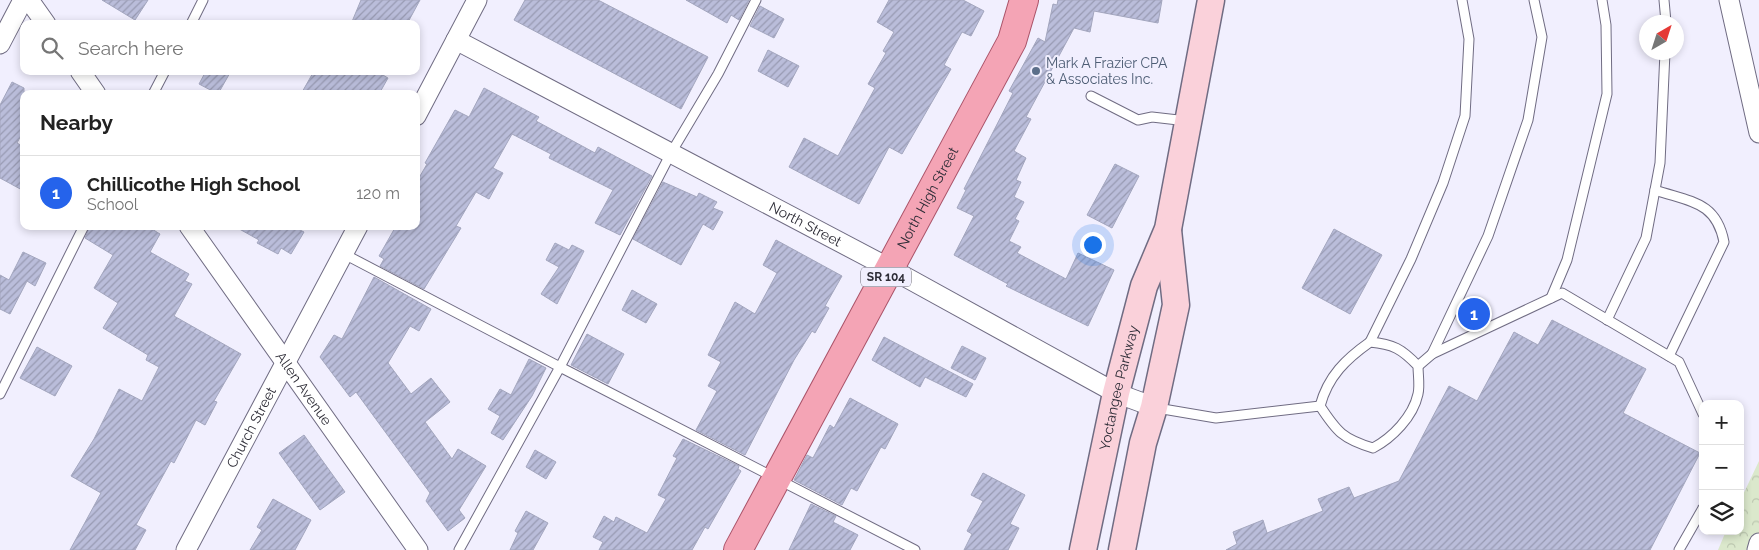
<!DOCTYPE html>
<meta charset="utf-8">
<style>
:root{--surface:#fff;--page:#f2f2f2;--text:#222;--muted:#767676;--line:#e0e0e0;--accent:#2563eb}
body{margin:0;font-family:Raleway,sans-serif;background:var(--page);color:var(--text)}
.controls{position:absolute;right:15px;bottom:15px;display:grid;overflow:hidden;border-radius:10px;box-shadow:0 2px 8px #0003}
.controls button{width:45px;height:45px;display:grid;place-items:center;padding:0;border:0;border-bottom:1px solid var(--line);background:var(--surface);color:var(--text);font:25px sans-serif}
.compass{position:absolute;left:1639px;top:15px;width:45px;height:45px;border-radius:50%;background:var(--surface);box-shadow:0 2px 8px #0003;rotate:39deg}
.you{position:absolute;left:1092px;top:244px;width:18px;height:18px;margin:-12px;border:4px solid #fff;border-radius:50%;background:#1a73e8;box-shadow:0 0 0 8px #1a73e833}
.badge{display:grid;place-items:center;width:32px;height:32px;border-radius:50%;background:var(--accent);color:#fff;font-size:16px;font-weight:700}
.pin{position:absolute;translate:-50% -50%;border:2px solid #fff;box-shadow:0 1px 5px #0006}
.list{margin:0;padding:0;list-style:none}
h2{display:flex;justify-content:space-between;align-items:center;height:65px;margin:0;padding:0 20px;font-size:21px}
h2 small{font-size:16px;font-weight:400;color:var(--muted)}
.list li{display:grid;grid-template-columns:32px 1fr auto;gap:15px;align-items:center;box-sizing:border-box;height:75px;padding:0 20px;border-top:1px solid var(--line)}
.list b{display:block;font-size:19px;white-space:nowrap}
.list p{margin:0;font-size:16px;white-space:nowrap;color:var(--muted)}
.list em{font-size:16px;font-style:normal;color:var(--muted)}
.icon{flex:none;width:28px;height:28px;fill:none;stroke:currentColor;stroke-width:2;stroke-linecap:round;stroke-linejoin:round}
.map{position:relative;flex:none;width:1759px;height:550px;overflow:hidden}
.search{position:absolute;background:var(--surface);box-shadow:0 2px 8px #0003;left:20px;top:20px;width:400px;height:55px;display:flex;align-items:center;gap:12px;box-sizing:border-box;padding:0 18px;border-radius:10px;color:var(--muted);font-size:19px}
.panel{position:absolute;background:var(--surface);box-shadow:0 2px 8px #0003;left:20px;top:90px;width:400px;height:140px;border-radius:10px}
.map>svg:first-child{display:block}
.forest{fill:url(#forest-crowns)}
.building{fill:url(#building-hatch);stroke:#a3a6be}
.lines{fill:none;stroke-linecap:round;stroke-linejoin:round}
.lane-casing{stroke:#706c83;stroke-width:11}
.street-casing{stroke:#706c83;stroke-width:21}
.secondary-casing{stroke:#706c83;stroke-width:29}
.primary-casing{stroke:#aa5369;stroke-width:30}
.lane{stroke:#fff;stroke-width:9}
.street{stroke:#fff;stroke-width:19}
.secondary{stroke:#fad1da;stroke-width:26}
.primary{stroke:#f4a4b5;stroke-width:28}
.service-dot{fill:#5c6f8a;stroke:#f1effe;stroke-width:2}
.labels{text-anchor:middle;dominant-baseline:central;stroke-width:4;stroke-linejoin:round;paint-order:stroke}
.shield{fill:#f1effe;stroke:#686773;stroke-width:1}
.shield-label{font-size:12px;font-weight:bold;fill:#2e2d37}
.service-label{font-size:14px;fill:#4e5e75;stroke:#f1effe;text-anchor:start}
.street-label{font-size:14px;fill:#2e2d37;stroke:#f1effe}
</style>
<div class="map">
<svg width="1759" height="550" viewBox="0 0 1759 550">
<defs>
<pattern id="forest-crowns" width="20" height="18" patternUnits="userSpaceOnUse" patternTransform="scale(1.25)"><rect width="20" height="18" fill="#dbe8cc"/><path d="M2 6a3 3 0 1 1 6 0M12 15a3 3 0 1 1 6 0" fill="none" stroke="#bcc7b0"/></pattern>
<pattern id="building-hatch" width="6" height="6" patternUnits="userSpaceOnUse" patternTransform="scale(1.25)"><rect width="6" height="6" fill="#babdda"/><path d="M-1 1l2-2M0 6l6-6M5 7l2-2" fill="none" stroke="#989ab2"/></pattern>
</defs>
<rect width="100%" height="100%" fill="#f1effe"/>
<polygon class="forest" points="1759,461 1759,550 1718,550 1726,531 1740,531 1740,501"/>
<g class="building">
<polygon points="102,0 148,0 135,20"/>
<polygon points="361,0 420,0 407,24 351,24"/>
<polygon points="525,0 598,0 708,57 681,109 514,20"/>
<polygon points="686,0 749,0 739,20 731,15 727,23"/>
<polygon points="889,0 963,0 984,11 971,36 962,32 944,65 951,69 902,154 889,147 859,204 789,167 804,138 838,156 875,88 868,84 886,53 883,51 894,32 877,22"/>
<polygon points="1058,0 1162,0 1158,23 1094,11 1090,32 1074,28 1026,117 1031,119 1014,151 1026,158 1016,180 1021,182 1014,197 1024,202 1015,219 1019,221 1009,241 1021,247 1017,253 1066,279 1078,253 1114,270 1088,326 1006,286 1008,284 954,255 974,216 957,208 966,190 964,189 1013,93 1009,91 1038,38 1045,42 1053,4 1057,5"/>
<polygon points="760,6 784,19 774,38 750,26"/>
<polygon points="768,50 799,66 788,87 758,71"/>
<polygon points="206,71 231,71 218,94 199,84"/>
<polygon points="314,71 376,71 388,78 379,94 301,94"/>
<polygon points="12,82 24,88 24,130 17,143 24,147 24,191 0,178 0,105"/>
<polygon points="484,88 539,117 536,121 595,153 598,147 652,176 620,235 595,223 613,190 549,158 551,154 512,134 493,168 503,173 489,199 476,192 456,226 461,228 424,289 380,266 384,259 379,256 396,226 416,226 416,183 427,164 425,163 455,110 469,117"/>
<polygon points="1115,164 1139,176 1112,228 1087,215"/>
<polygon points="663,182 697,197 699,193 717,202 713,208 723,212 713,230 703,224 681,265 633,239"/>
<polygon points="90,226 147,226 160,234 150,252 189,274 185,281 192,284 174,316 241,354 214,401 217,402 205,425 196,420 174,463 171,461 136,525 146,530 135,550 70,550 101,493 71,476 94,439 119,389 142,401 159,367 146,360 148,355 103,328 118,303 94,288 113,255 85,238"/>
<polygon points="234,226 292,226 304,232 291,254 281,248 278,254 257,243 259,240"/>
<polygon points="1334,229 1382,255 1350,314 1302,288"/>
<polygon points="776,240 842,276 825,306 829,308 815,333 812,331 794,360 745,455 696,430 717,391 708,386 721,362 708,355 735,302 755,314 777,273 763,265"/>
<polygon points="555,243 569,250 572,245 584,251 557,304 541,294 559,267 546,260"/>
<polygon points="23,252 46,263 35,286 27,281 10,314 0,309 0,275 9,280"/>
<polygon points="374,277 431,309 419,331 410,326 388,363 411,394 431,378 450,402 425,422 452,459 458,449 486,466 459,510 465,518 448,531 426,501 430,493 356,392 350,397 320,357 334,335 342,339"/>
<polygon points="632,290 657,304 646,323 622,310"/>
<polygon points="1552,320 1646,369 1623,413 1700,453 1650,550 1226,550 1237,544 1233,532 1263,520 1267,533 1323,511 1318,499 1349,487 1354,498 1399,481 1449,386 1477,401 1514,332 1538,345"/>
<polygon points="587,334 624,354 608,384 571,365"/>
<polygon points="884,337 973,384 966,397 925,377 920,387 872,360"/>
<polygon points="962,346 986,358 975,380 951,368"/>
<polygon points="37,347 72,366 55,396 20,378"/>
<polygon points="529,359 546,368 532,396 503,440 491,433 500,416 488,409 500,389 511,395"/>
<polygon points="850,398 898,424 885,449 881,447 857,491 851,488 842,505 794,480 807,455 813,458 830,425 834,428"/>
<polygon points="304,435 345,492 320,510 279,453"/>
<polygon points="683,439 739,466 738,469 741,471 708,529 705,527 692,550 599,550 603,542 593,537 604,516 614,522 616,517 647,533 666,499 658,495 677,458 673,456"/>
<polygon points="535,450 556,462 546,479 526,467"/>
<polygon points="983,473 1025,495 1010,524 1019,528 1008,550 964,550 972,534 967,531 983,501 971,495"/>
<polygon points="273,499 311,520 295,550 250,550 262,530 257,527"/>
<polygon points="811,504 836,516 833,522 858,535 850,550 789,550"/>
<polygon points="526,511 548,523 533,550 510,550 518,533 515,531"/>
</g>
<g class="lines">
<defs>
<g id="lane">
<polyline points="1664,0 1666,22"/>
<polyline points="191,24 203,0"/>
<polyline points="153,94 165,71"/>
<polyline points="1091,96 1138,120 1152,117 1187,121"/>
<path d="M1655,190C1690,202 1716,201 1724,242L1669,356"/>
<polyline points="344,254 560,367 671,153 718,74 756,0"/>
<polyline points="1551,298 1567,260 1607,94 1606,25 1602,0"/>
<polyline points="1607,320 1646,238 1660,163 1665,52"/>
<polyline points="1370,342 1411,259 1443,183 1465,116 1469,39 1462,0"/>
<path d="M1370,342C1393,344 1402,349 1418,366C1418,374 1420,386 1418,394C1413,417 1392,438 1373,448C1343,439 1337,432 1320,406C1328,376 1346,359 1370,342Z"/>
<polyline points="1432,354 1488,236 1528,120 1542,37 1534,0"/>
<polyline points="1418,366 1432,354 1562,293 1679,362 1703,414"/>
<polyline points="0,394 84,226"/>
<polyline points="1157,408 1216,418 1320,406"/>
<polyline points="459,550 560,367 915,550"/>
<polyline points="1679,550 1703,508"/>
</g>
<g id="street">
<polyline points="29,0 46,24"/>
<polyline points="1729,0 1759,133"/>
<path id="s1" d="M456,40L891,269L1116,393L1154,407"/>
<polyline points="0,44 23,0"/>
<polyline points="80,71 96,94"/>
<polyline points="416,116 477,0"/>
<path id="s2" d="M189,226L418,550"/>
<path id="s3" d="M186,550L358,226"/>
<polyline points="1757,550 1759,543"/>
</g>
<g id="secondary">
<path id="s4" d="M1083,550L1116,393L1144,286L1168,229L1211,0"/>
<polyline points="1122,550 1143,443 1154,407 1176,305 1168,230"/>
</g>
<g id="primary">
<path id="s5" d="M738,550L1012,41L1024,0"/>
</g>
</defs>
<use href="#lane" class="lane-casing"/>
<use href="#street" class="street-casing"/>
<use href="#secondary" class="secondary-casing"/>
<use href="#primary" class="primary-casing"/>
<use href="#lane" class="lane"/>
<use href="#street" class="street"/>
<use href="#secondary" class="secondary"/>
<use href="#primary" class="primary"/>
</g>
<circle class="service-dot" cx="1036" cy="71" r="5"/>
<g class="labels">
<rect class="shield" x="861" y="267.5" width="50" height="19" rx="4"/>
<g class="shield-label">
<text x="886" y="277">SR 104</text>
</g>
<g class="service-label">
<text x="1046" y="63">Mark A Frazier CPA<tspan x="1046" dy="16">&amp; Associates Inc.</tspan></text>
</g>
<g class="street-label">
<text stroke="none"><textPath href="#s5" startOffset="400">North High Street</textPath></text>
<text stroke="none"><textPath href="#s1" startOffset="395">North Street</textPath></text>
<text stroke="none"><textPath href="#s4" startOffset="166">Yoctangee Parkway</textPath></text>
<text stroke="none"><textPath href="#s2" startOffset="199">Allen Avenue</textPath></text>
<text stroke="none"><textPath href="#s3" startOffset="139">Church Street</textPath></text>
</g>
</g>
</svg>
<div class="controls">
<button>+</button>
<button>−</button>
<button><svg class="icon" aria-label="layers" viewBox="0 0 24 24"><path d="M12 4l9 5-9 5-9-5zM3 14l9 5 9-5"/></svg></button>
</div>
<svg class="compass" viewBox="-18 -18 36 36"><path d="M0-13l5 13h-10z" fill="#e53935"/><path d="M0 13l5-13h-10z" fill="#767676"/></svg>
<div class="you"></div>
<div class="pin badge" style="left:1474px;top:314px">1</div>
<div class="search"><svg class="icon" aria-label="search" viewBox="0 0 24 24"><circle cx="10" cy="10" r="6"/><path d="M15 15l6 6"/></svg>Search here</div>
<section class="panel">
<h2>Nearby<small></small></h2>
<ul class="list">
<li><span class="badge">1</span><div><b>Chillicothe High School</b><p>School</p></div><em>120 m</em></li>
</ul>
</section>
</div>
